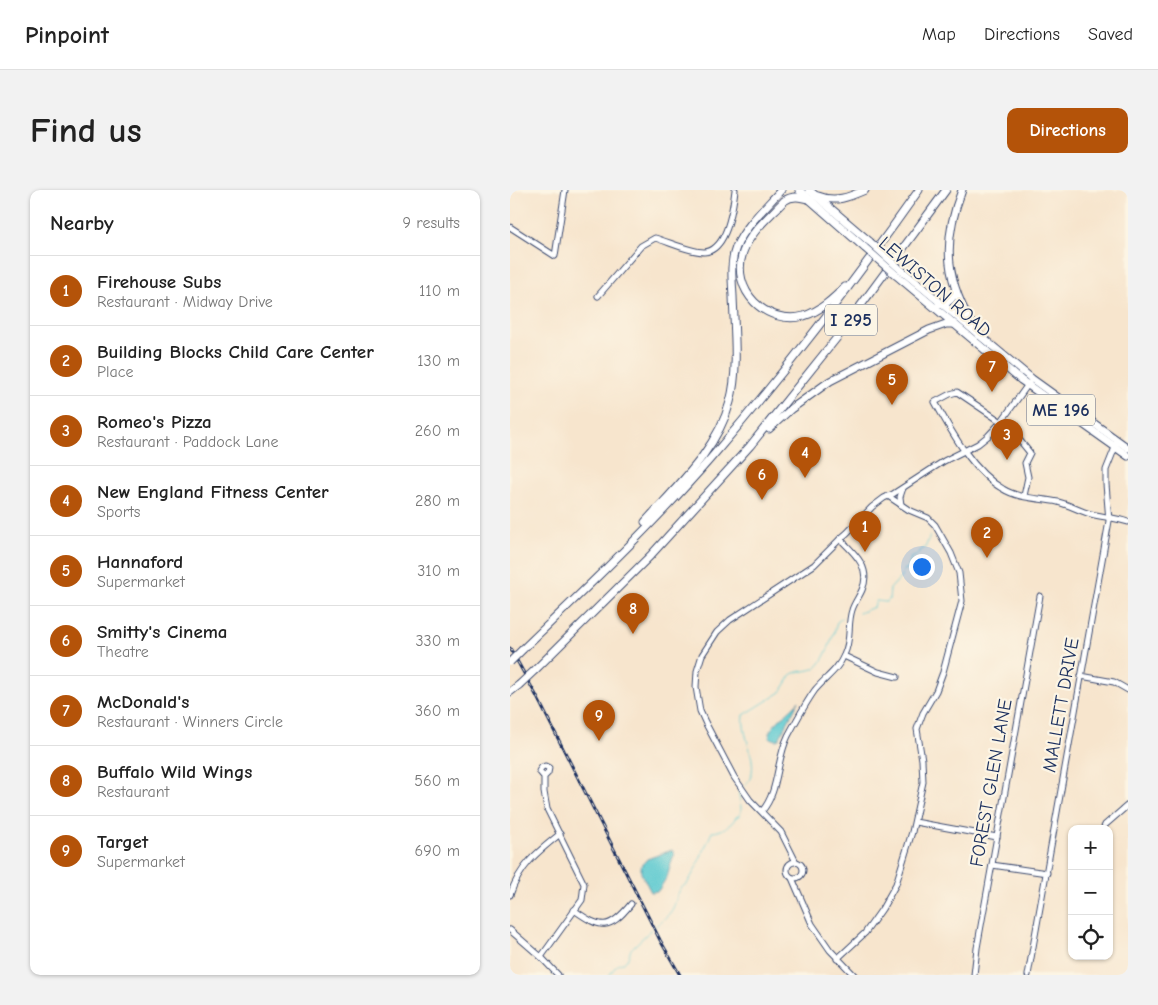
<!DOCTYPE html>
<meta charset="utf-8">
<style>
:root{--surface:#fff;--page:#f2f2f2;--text:#222;--muted:#767676;--line:#e0e0e0;--accent:#b45309}
body{margin:0;font-family:"Comic Neue",sans-serif;background:var(--page);color:var(--text)}
.controls{position:absolute;right:15px;bottom:15px;display:grid;overflow:hidden;border-radius:10px;box-shadow:0 1px 4px #0004}
.controls button{width:45px;height:45px;display:grid;place-items:center;padding:0;border:0;border-bottom:1px solid var(--line);background:var(--surface);color:var(--text);font:25px sans-serif}
.you{position:absolute;left:411px;top:376px;width:18px;height:18px;margin:-12px;border:4px solid #fff;border-radius:50%;background:#1a73e8;box-shadow:0 0 0 8px #1a73e833}
.badge{display:grid;place-items:center;width:32px;height:32px;border-radius:50%;background:var(--accent);color:#fff;font-size:16px;font-weight:700}
.pin{position:absolute;translate:-50% -41px;filter:drop-shadow(0 1px 2px #0008)}
.pin::after{content:'';position:absolute;top:26px;width:18px;height:15px;background:inherit;clip-path:polygon(0 0,100% 0,50% 100%)}
.list{margin:0;padding:0;list-style:none}
h2{display:flex;justify-content:space-between;align-items:center;height:65px;margin:0;padding:0 20px;font-size:21px}
h2 small{font-size:16px;font-weight:400;color:var(--muted)}
.list li{display:grid;grid-template-columns:32px 1fr auto;gap:15px;align-items:center;box-sizing:border-box;height:70px;padding:0 20px;border-top:1px solid var(--line)}
.list b{display:block;font-size:19px;white-space:nowrap}
.list p{margin:0;font-size:16px;white-space:nowrap;color:var(--muted)}
.list em{font-size:16px;font-style:normal;color:var(--muted)}
.icon{flex:none;width:28px;height:28px;fill:none;stroke:currentColor;stroke-width:2;stroke-linecap:round;stroke-linejoin:round}
.map{position:relative;flex:none;width:618px;height:785px;overflow:hidden;border-radius:10px}
header{display:flex;align-items:center;gap:30px;box-sizing:border-box;height:70px;padding:0 25px;background:var(--surface);border-bottom:1px solid var(--line)}
header strong{font-size:24px}
nav{display:flex;gap:28px;margin-inline-start:auto;font-size:18px}
.intro{display:flex;align-items:center;justify-content:space-between;box-sizing:border-box;height:120px;padding:0 30px}
h1{margin:0;font-size:35px}
.button{padding:12px 22px;border-radius:10px;background:var(--accent);color:#fff;font-size:18px;font-weight:700}
main{display:flex;gap:30px;padding:0 30px}
aside{flex:1;background:var(--surface);border-radius:10px;box-shadow:0 1px 4px #0004}
.map>svg:first-child{display:block}
.water{fill:#5cc9d0;stroke:#3c7c97}
.lines{fill:none;stroke-linecap:round;stroke-linejoin:round}
.stream{stroke:#5cc9d0;stroke-width:1}
.minor-casing{stroke:#3c4a6f;stroke-width:7}
.highway-casing{stroke:#3c4a6f;stroke-width:9}
.minor{stroke:#fff;stroke-width:5}
.highway{stroke:#fff;stroke-width:7}
.rail-casing{stroke:#1b2f5e;stroke-width:3}
.rail{stroke:#fcf5e5;stroke-width:1;stroke-dasharray:4;stroke-linecap:butt}
.highway-bridge-casing{stroke:#3c4a6f;stroke-width:9;stroke-linecap:butt}
.highway-bridge{stroke:#fff;stroke-width:7}
.labels{text-anchor:middle;dominant-baseline:central;stroke-width:4.5;stroke-linejoin:round;paint-order:stroke}
.shield{fill:#fcf5e5;stroke:#5e6a86;stroke-width:1}
.shield-label{font-size:18px;font-weight:bold;fill:#1b2f5e}
.street-label{font-size:19px;fill:#1b2f5e;stroke:#fcf5e5}
</style>
<header>
<strong>Pinpoint</strong>
<nav><a>Map</a><a>Directions</a><a>Saved</a></nav>
</header>
<div class="intro"><h1>Find us</h1><a class="button">Directions</a></div>
<main>
<aside>
<h2>Nearby<small>9 results</small></h2>
<ul class="list">
<li><span class="badge">1</span><div><b>Firehouse Subs</b><p>Restaurant · Midway Drive</p></div><em>110 m</em></li>
<li><span class="badge">2</span><div><b>Building Blocks Child Care Center</b><p>Place</p></div><em>130 m</em></li>
<li><span class="badge">3</span><div><b>Romeo's Pizza</b><p>Restaurant · Paddock Lane</p></div><em>260 m</em></li>
<li><span class="badge">4</span><div><b>New England Fitness Center</b><p>Sports</p></div><em>280 m</em></li>
<li><span class="badge">5</span><div><b>Hannaford</b><p>Supermarket</p></div><em>310 m</em></li>
<li><span class="badge">6</span><div><b>Smitty's Cinema</b><p>Theatre</p></div><em>330 m</em></li>
<li><span class="badge">7</span><div><b>McDonald's</b><p>Restaurant · Winners Circle</p></div><em>360 m</em></li>
<li><span class="badge">8</span><div><b>Buffalo Wild Wings</b><p>Restaurant</p></div><em>560 m</em></li>
<li><span class="badge">9</span><div><b>Target</b><p>Supermarket</p></div><em>690 m</em></li>
</ul>
</aside>
<div class="map">
<svg width="618" height="785" viewBox="0 0 618 785">
<rect width="100%" height="100%" fill="#fcf5e5"/>
<filter id="ink" filterUnits="userSpaceOnUse"><feTurbulence type="fractalNoise" baseFrequency=".02" numOctaves="2"/><feDisplacementMap in="SourceGraphic" scale="10" xChannelSelector="R" yChannelSelector="G"/><feConvolveMatrix kernelMatrix="1 2 1 2 8 2 1 2 1" color-interpolation-filters="sRGB"/></filter>
<filter id="wash" filterUnits="userSpaceOnUse"><feTurbulence type="fractalNoise" baseFrequency=".0096" numOctaves="4" result="noise"/><feDisplacementMap in="SourceGraphic" scale="20" xChannelSelector="R" yChannelSelector="G"/><feGaussianBlur stdDeviation="1.12" result="paint"/><feColorMatrix in="noise" values="0 0 0 0 0 0 0 0 0 0 0 0 0 0 0 0 0 1.4 0 .05"/><feComposite in="paint" operator="in"/></filter>
<g filter="url(#wash)">
<rect width="100%" height="100%" fill="#f7e5cd"/>
<g class="water">
<path d="M289,511L269,549L266,550L260,548L259,543C262,535 282,519 289,511Z"/>
<polygon points="162,660 164,664 157,687 148,701 141,702 131,683 131,676 137,669"/>
</g>
<g class="lines">
<g class="stream">
<polyline points="349,423 364,417 366,411 376,412 379,410 380,399 391,387 394,379 398,379 401,367 406,366 411,360 415,358 420,346"/>
<path d="M233,597C256,579 230,548 234,525L271,502L282,484C290,480 298,482 305,478C314,474 325,442 327,432L332,428"/>
<path d="M146,736C151,731 160,725 163,718C167,710 167,698 177,694L184,682L202,642C211,642 222,635 226,627L230,625C233,617 228,608 229,600"/>
<path d="M99,785C105,780 104,773 114,773L118,768L121,759L142,739"/>
</g>
</g>
</g>
<g filter="url(#ink)">
<g class="lines">
<defs>
<g id="minor">
<polyline points="0,37 45,66 55,0"/>
<path d="M88,106L131,56L145,48C159,52 180,62 194,62C217,61 223,17 225,0"/>
<path d="M514,306L518,287L515,273L520,263L499,237L447,202L440,204L425,212C441,241 463,282 493,299C509,309 530,308 548,312C560,315 569,321 581,324C593,327 606,328 618,332"/>
<polyline points="391,315 390,307 393,298"/>
<polyline points="334,466 368,482 387,487"/>
<polyline points="571,486 604,492 618,500"/>
<path d="M252,621C269,602 266,570 278,546C286,531 295,514 305,500C315,488 328,480 334,465C342,449 337,435 342,420C344,413 349,407 352,400C362,378 344,363 330,349"/>
<polyline points="405,632 487,647"/>
<polyline points="593,639 595,635 618,615"/>
<circle cx="285" cy="680" r="8"/>
<polyline points="286,672 271,642 240,610 224,587 195,532 190,521 186,497 187,481 192,465 207,442 220,430 304,375 330,349 337,343 362,317 374,308 383,304 434,271 468,254 478,246 491,232 519,193"/>
<polyline points="482,675 537,683"/>
<polyline points="282,688 302,734 320,760 344,785"/>
<path d="M0,705C10,676 26,663 50,644"/>
<path d="M64,720C91,739 99,741 121,714"/>
<polyline points="0,740 31,767 48,785"/>
<polyline points="31,767 72,710 74,694 37,619 34,602 34,587 29,581 32,577 35,576 39,578 38,583 34,587"/>
<polyline points="327,769 355,743 372,719 386,694 402,642 413,592 412,570 407,539 413,523 426,501 433,482 452,411 449,383 441,363 425,335 418,328 399,320 378,306"/>
<polyline points="464,785 467,758 530,406"/>
<polyline points="518,785 599,331 596,294 596,280 606,255"/>
</g>
<g id="highway">
<polyline points="289,0 355,58"/>
<polyline points="299,0 360,52"/>
<path d="M452,0C431,54 436,93 466,141"/>
<path d="M308,6C325,13 339,7 355,0"/>
<path d="M301,10C290,7 283,5 274,11C260,26 240,42 233,62C220,100 256,136 294,126C310,121 323,109 335,97"/>
<polyline points="390,79 522,189 618,258"/>
<polyline points="386,85 511,190 618,266"/>
<path d="M429,114C438,114 444,109 445,100"/>
<polyline points="259,239 281,219 320,191 419,140 436,134 443,134"/>
<path d="M135,332C167,296 207,260 220,212C229,180 224,138 223,106C222,89 220,72 226,57C235,36 256,17 271,0"/>
<path d="M13,459C77,397 143,335 201,268C275,182 344,92 409,0"/>
<polyline points="25,480 140,366 240,256 329,145 436,0"/>
<polyline points="0,502 9,495"/>
</g>
</defs>
<use href="#minor" class="minor-casing"/>
<use href="#highway" class="highway-casing"/>
<use href="#minor" class="minor"/>
<use href="#highway" class="highway"/>
<defs>
<polyline id="rail" points="0,458 26,505 150,750 170,785"/>
</defs>
<use href="#rail" class="rail-casing"/>
<use href="#rail" class="rail"/>
<defs>
<g id="highway-bridge">
<polyline points="360,52 390,79"/>
<polyline points="355,58 386,85"/>
<polyline points="0,472 13,459"/>
<polyline points="9,495 25,480"/>
</g>
</defs>
<use href="#highway-bridge" class="highway-bridge-casing"/>
<use href="#highway-bridge" class="highway-bridge"/>
</g>
</g>
<g class="labels">
<g class="shield">
<rect x="315" y="114.5" width="52" height="31" rx="4"/>
<rect x="517" y="204.5" width="68" height="31" rx="4"/>
</g>
<g class="shield-label">
<text x="341" y="130">I 295</text>
<text x="551" y="220">ME 196</text>
</g>
<g class="street-label">
<text transform="translate(425 97) rotate(41)">LEWISTON ROAD</text>
<text transform="translate(551 515) rotate(-80)">MALLETT DRIVE</text>
<text transform="translate(481 593) rotate(-80)">FOREST GLEN LANE</text>
</g>
</g>
</svg>
<div class="controls">
<button>+</button>
<button>−</button>
<button><svg class="icon" aria-label="locate" viewBox="0 0 24 24"><circle cx="12" cy="12" r="6"/><path d="M12 2v4M12 18v4M2 12h4M18 12h4"/></svg></button>
</div>
<div class="you"></div>
<div class="pin badge" style="left:355px;top:362px">1</div>
<div class="pin badge" style="left:477px;top:368px">2</div>
<div class="pin badge" style="left:497px;top:270px">3</div>
<div class="pin badge" style="left:295px;top:288px">4</div>
<div class="pin badge" style="left:382px;top:215px">5</div>
<div class="pin badge" style="left:252px;top:310px">6</div>
<div class="pin badge" style="left:482px;top:202px">7</div>
<div class="pin badge" style="left:123px;top:444px">8</div>
<div class="pin badge" style="left:89px;top:551px">9</div>
</div>
</main>
